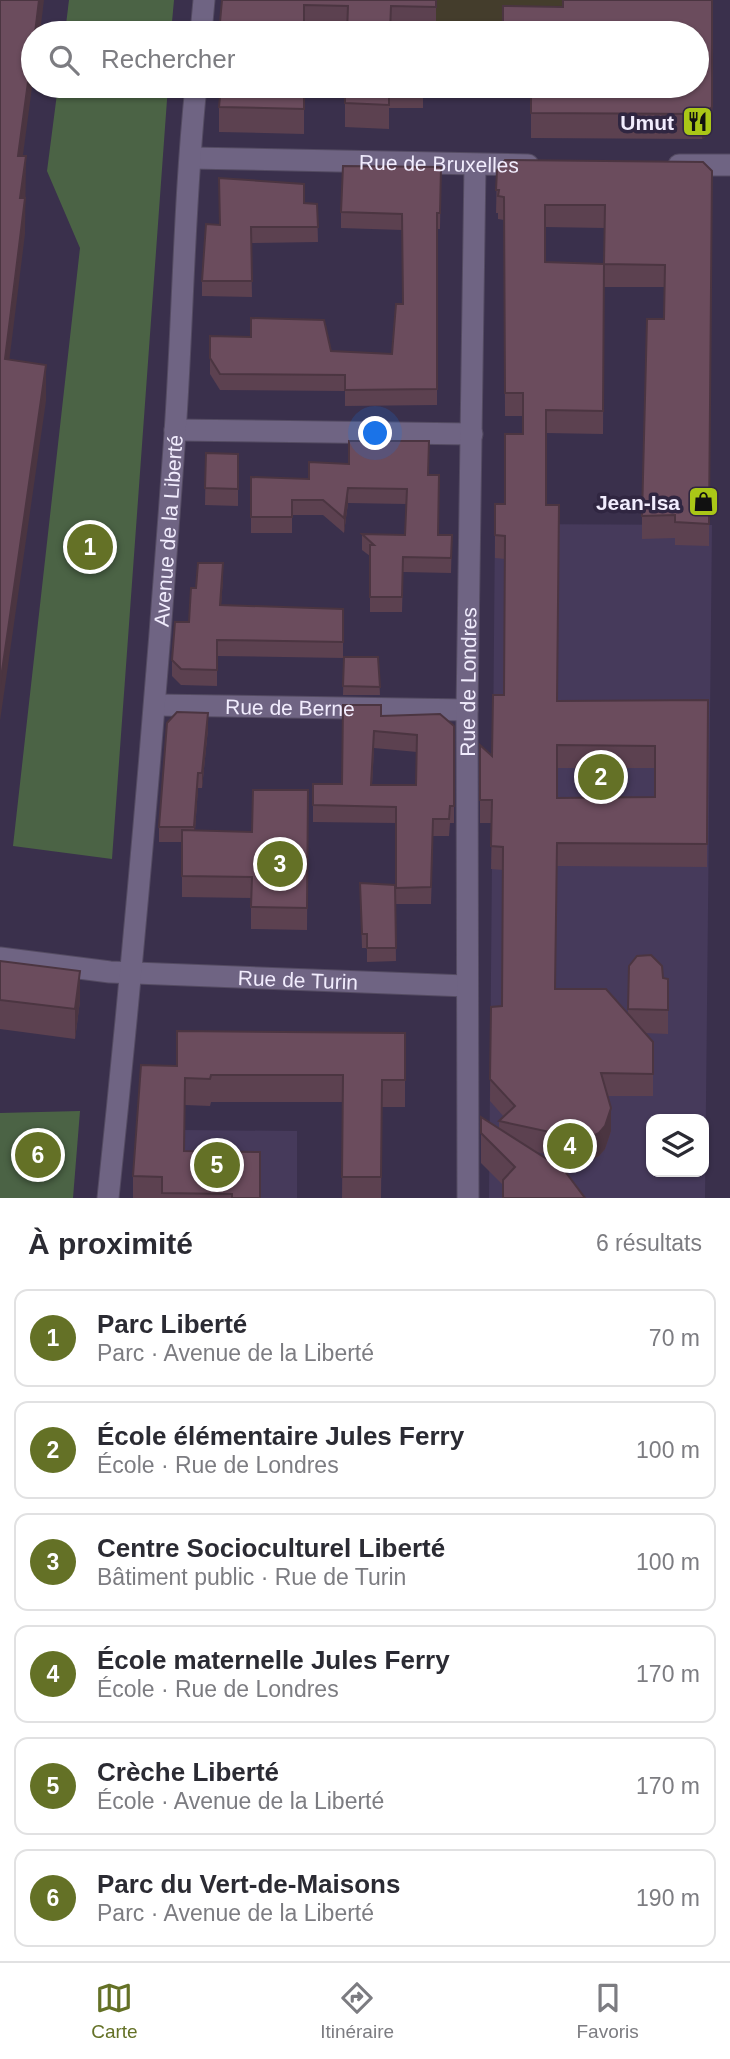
<!DOCTYPE html>
<html lang="fr">
<meta charset="utf-8">
<style>
:root{--surface:#fff;--page:#f7f7f7;--text:#2b2b33;--muted:#7c7c81;--line:#e1e1e2;--accent:#647126}
body{margin:0;font-family:Arial,sans-serif;background:var(--page);color:var(--text)}
.controls{position:absolute;right:21px;bottom:21px;display:grid;overflow:hidden;border-radius:14px;box-shadow:0 2px 5px #0004}
.controls button{width:63px;height:63px;display:grid;place-items:center;padding:0;border:0;border-bottom:2px solid var(--line);background:var(--surface);color:var(--text);font:35px sans-serif}
.you{position:absolute;left:376px;top:434px;width:24px;height:24px;margin:-18px;border:5px solid #fff;border-radius:50%;background:#1a73e8;box-shadow:0 0 0 10px #1a73e833}
.badge{display:grid;place-items:center;width:46px;height:46px;border-radius:50%;background:var(--accent);color:#fff;font-size:23px;font-weight:700}
.pin{position:absolute;translate:-50% -50%;border:4px solid #fff;box-shadow:0 2px 7px #0006}
.list{margin:0;padding:0;list-style:none}
h2{display:flex;justify-content:space-between;align-items:center;height:91px;margin:0;padding:0 28px;font-size:30px}
h2 small{font-size:23px;font-weight:400;color:var(--muted)}
.list li{display:grid;grid-template-columns:46px 1fr auto;gap:21px;align-items:center;box-sizing:border-box;height:98px;margin:0 14px 14px;padding:0 14px;border:2px solid var(--line);border-radius:14px}
.list b{display:block;font-size:26px;white-space:nowrap}
.list p{margin:0;font-size:23px;white-space:nowrap;color:var(--muted)}
.list em{font-size:23px;font-style:normal;color:var(--muted)}
.icon{flex:none;width:38px;height:38px;fill:none;stroke:currentColor;stroke-width:2;stroke-linecap:round;stroke-linejoin:round}
.map{position:relative;flex:none;width:730px;height:1198px;overflow:hidden}
.search{position:absolute;background:var(--surface);box-shadow:0 2px 5px #0004;left:21px;right:21px;top:21px;height:77px;display:flex;align-items:center;gap:18px;box-sizing:border-box;padding:0 24px;border-radius:38px;color:var(--muted);font-size:26px}
.sheet{height:763px;background:var(--surface)}
nav{display:flex;justify-content:space-around;align-items:center;box-sizing:border-box;height:98px;border-top:2px solid var(--line);background:var(--surface);font-size:19px;color:var(--muted)}
nav a{display:grid;justify-items:center;gap:4px}
nav .on{color:var(--accent)}
.map>svg:first-child{display:block}
.built{fill:#463a5b;fill-rule:evenodd}
.industrial{fill:#443d2c}
.green{fill:#4b6345}
.lines{fill:none;stroke-linecap:round;stroke-linejoin:round}
.minor-casing{stroke:#544b62;stroke-width:23}
.minor{stroke:#6f6483;stroke-width:21}
.wall{fill:#5c4150;fill-rule:evenodd}
.shaded-wall{fill:#4b3541}
.building{fill:#6b4c5d;stroke:#4b3541;stroke-width:2;fill-rule:evenodd}
.labels{text-anchor:middle;dominant-baseline:central;stroke-width:7;stroke-linejoin:round;paint-order:stroke}
.poi-label{font-size:21px;font-weight:bold;fill:#f1ecfd;stroke:#302641;text-anchor:end}
.street-label{font-size:21px;fill:#f1ecfd;stroke:#302641}
</style>
<div class="map">
<svg width="730" height="1198" viewBox="0 0 730 1198">
<rect width="100%" height="100%" fill="#3a304c"/>
<g class="built">
<path d="M495,524L712,525L705,1198H489ZM651,1119H704V1172H651Z"/>
<polygon points="183,1130 297,1131 297,1198 134,1198"/>
</g>
<polygon class="industrial" points="225,0 563,0 563,32 223,28"/>
<g class="green">
<polygon points="69,0 174,0 171,33 65,33"/>
<polygon points="58,86 168,86 112,859 13,846 80,248 47,171"/>
<polygon points="80,1111 73,1198 0,1198 0,1113"/>
</g>
<g class="lines">
<defs>
<g id="minor">
<polyline points="201,33 204,0"/>
<path id="s1" d="M191,158L528,165"/>
<polyline points="679,165 730,165"/>
<polyline points="175,430 472,434"/>
<path id="s2" d="M155,705L467,710"/>
<path id="s3" d="M0,958L110,972L466,986"/>
<path id="s4" d="M108,1198C135,943 157,688 175,433C183,317 184,201 196,86"/>
<path id="s5" d="M468,1198L467,710L475,165"/>
</g>
</defs>
<use href="#minor" class="minor-casing"/>
<use href="#minor" class="minor"/>
</g>
<g class="wall">
<polygon points="222,0 436,0 436,32 304,30"/>
<polygon points="713,0 712,132 702,139 531,138 531,86 563,7"/>
<polygon points="304,86 304,134 219,132 219,107"/>
<polygon points="345,86 423,86 423,108 389,108 389,129 345,127"/>
<polygon points="441,167 440,229 437,229 437,405 345,406 345,391 220,390 210,374 210,336 331,351 392,354 403,304 402,230 341,228 341,212"/>
<path d="M497,170L712,171L709,546L675,545V538L642,539V516L664,319L665,287H604L603,434L546,433V505L558,701L708,700L707,867L557,866L555,989L628,1014V1009L663,978L668,979V1034L645,1033L653,1042V1096H608L611,1131L605,1149L599,1156L591,1160L582,1162L536,1152L585,1198H503V1185L481,1163V1117L499,1129V1121L504,1117L490,1101L491,1007L502,1006L503,870L491,869L492,823H480V745L492,756L504,695L505,559L495,558V504H505L523,434V416H505L504,220L498,219V213H496ZM545,227L605,228L604,264L545,262ZM557,768H655V797L557,798Z"/>
<polygon points="304,203 317,204 318,242 251,243 252,297 202,296 202,281 219,225"/>
<polygon points="206,453 238,454 238,506 205,505"/>
<polygon points="429,475 439,535 452,535 451,573 403,572 402,612 370,612 370,556 362,550 362,534 405,535 406,504 348,503 344,533 323,515 292,515 292,533 251,533 251,477 309,479"/>
<polygon points="223,579 221,605 343,609 343,658 217,656 217,686 181,685 172,676 172,660 189,622 196,588"/>
<polygon points="344,657 378,657 380,695 343,695"/>
<path d="M381,716L454,726V823H450L449,836H433L431,904H396V823L313,822V784H342ZM374,748L417,752L416,785H372Z"/>
<polygon points="208,729 202,788 198,788 195,831 252,832 308,790 307,930 251,929 251,898 182,897 182,842 159,842 159,827"/>
<polygon points="360,883 395,885 396,961 367,962 367,948 362,948"/>
<polygon points="0,961 80,1001 75,1039 0,1029"/>
<polygon points="177,1031 405,1080 405,1107 382,1107 381,1198 342,1198 343,1102 211,1102 210,1106 185,1105 184,1151 260,1198 133,1198 133,1176 177,1066"/>
</g>
<g class="shaded-wall">
<polygon points="39,0 44,0 40,33 35,33"/>
<polygon points="713,0 712,132 702,139 702,114"/>
<polygon points="33,45 33,80 18,192 18,156"/>
<polygon points="26,156 25,234 5,395 5,359 20,198"/>
<polygon points="46,365 46,401 0,721 0,685"/>
<polygon points="348,488 348,503 344,533 344,518"/>
<polygon points="223,563 223,579 220,621 220,605"/>
<polygon points="208,713 208,729 202,788 202,773"/>
<polygon points="198,773 198,788 194,842 194,827"/>
<polygon points="80,971 80,1001 75,1039 75,1009"/>
<polygon points="611,1108 611,1131 605,1149 599,1156 591,1160 591,1137"/>
</g>
<g class="building">
<polygon points="0,0 39,0 35,33 33,33 33,45 18,156 26,156 20,198 25,198 5,359 46,365 0,685"/>
<polygon points="222,0 436,0 436,7 391,6 390,33 347,33 348,6 304,5 304,33 219,33"/>
<polygon points="563,0 712,0 712,107 702,114 531,113 531,86 697,86 697,33 503,33 503,6 563,7"/>
<polygon points="221,86 304,86 304,109 219,107"/>
<polygon points="345,86 389,86 389,105 345,103"/>
<path d="M505,160L703,162L712,171L709,524L675,522V515L642,516L647,319H664L665,265L604,264L603,411L546,410V505H559L557,701L708,700L707,844L557,843L555,989H606L653,1042V1074L601,1073L611,1108L605,1126L599,1133L591,1137L582,1139L499,1121L515,1106L490,1079L491,1007L502,1006L503,847L491,846L492,800H480V745L492,756L493,695H504L505,536L495,535V504H505V434H523V393H505L504,197L498,196L499,190H496L497,170ZM545,205H605L604,264L545,262ZM557,745L655,746V797L557,798Z"/>
<polygon points="343,166 441,167 440,213 437,213 437,389 345,390 345,375 220,374 210,358 210,336 251,337 251,318 324,320 331,351 392,354 396,304 403,304 402,214 341,212"/>
<polygon points="219,178 304,184 304,203 317,204 318,227 251,227 252,281 202,281 206,224 220,225"/>
<polygon points="349,441 429,441 428,475 439,475 438,535 452,535 451,558 403,557 402,597 370,597 370,545 374,545 362,534 405,535 407,489 348,488 344,518 323,500 292,500 292,517 251,517 251,477 309,479 309,462 349,464"/>
<polygon points="206,453 238,454 238,489 205,488"/>
<polygon points="198,563 223,563 220,605 343,609 343,642 217,640 217,670 181,669 172,660 175,622 189,622 191,588 196,588"/>
<polygon points="344,657 378,657 380,687 343,686"/>
<path d="M343,705H381V716L440,714L454,726V806H450L449,819H433L431,887L396,888V807L313,805V784H342ZM374,731L417,735L416,785H371Z"/>
<polygon points="177,712 208,713 202,773 198,773 194,827 159,827 167,723"/>
<polygon points="253,790 308,790 307,908 251,907 252,877 182,876 182,830 252,832"/>
<polygon points="360,883 395,885 396,948 367,948 367,934 362,934"/>
<polygon points="651,955 662,966 663,978 668,979 668,1010 628,1009 629,966 637,956"/>
<polygon points="0,961 80,971 75,1009 0,1000"/>
<polygon points="177,1031 405,1033 405,1080 382,1080 381,1177 342,1177 343,1075 211,1075 210,1079 185,1078 184,1151 260,1152 260,1198 232,1198 232,1194 162,1193 162,1177 133,1176 141,1065 177,1066"/>
<polygon points="481,1117 564,1170 585,1198 503,1198 503,1180 515,1167 481,1133"/>
</g>
<defs>
<symbol id="restaurant-square" viewBox="-11 -11 22 22"><rect x="-9" y="-9" width="18" height="18" rx="4" fill="#aac717" stroke="#302641"/><path d="M-5-6h1v4h1v-4h1v4h1v-4h1v5L-1.5 .5V6h-2V.5L-5-1ZM5-6V6H3V1.5H1.5Q1.5-4 5-6Z" fill="#111"/></symbol>
<symbol id="shop-square" viewBox="-11 -11 22 22"><rect x="-9" y="-9" width="18" height="18" rx="4" fill="#aac717" stroke="#302641"/><path d="M-5-2.5h2.3a2.7 3.5 0 0 1 5.4 0H5L5.5 6h-11ZM-1.5-2.5h3a1.5 2.3 0 0 0-3 0Z" fill="#111"/></symbol>
</defs>
<g fill-rule="evenodd">
<use href="#restaurant-square" x="680" y="104" width="35" height="35"/>
<use href="#shop-square" x="686" y="484" width="35" height="35"/>
</g>
<g class="labels">
<g class="poi-label">
<text x="674" y="122">Umut</text>
<text x="680" y="502">Jean-Isa</text>
</g>
<g class="street-label">
<text stroke="none"><textPath href="#s1" startOffset="248">Rue de Bruxelles</textPath></text>
<text stroke="none"><textPath href="#s4" startOffset="670">Avenue de la Liberté</textPath></text>
<text stroke="none"><textPath href="#s5" startOffset="516">Rue de Londres</textPath></text>
<text stroke="none"><textPath href="#s2" startOffset="135">Rue de Berne</textPath></text>
<text stroke="none"><textPath href="#s3" startOffset="299">Rue de Turin</textPath></text>
</g>
</g>
</svg>
<div class="controls">
<button><svg class="icon" aria-label="layers" viewBox="0 0 24 24"><path d="M12 4l9 5-9 5-9-5zM3 14l9 5 9-5"/></svg></button>
</div>
<div class="you"></div>
<div class="pin badge" style="left:90px;top:547px">1</div>
<div class="pin badge" style="left:601px;top:777px">2</div>
<div class="pin badge" style="left:280px;top:864px">3</div>
<div class="pin badge" style="left:570px;top:1146px">4</div>
<div class="pin badge" style="left:217px;top:1165px">5</div>
<div class="pin badge" style="left:38px;top:1155px">6</div>
<div class="search"><svg class="icon" aria-label="search" viewBox="0 0 24 24"><circle cx="10" cy="10" r="6"/><path d="M15 15l6 6"/></svg>Rechercher</div>
</div>
<section class="sheet">
<h2>À proximité<small>6 résultats</small></h2>
<ul class="list">
<li><span class="badge">1</span><div><b>Parc Liberté</b><p>Parc · Avenue de la Liberté</p></div><em>70 m</em></li>
<li><span class="badge">2</span><div><b>École élémentaire Jules Ferry</b><p>École · Rue de Londres</p></div><em>100 m</em></li>
<li><span class="badge">3</span><div><b>Centre Socioculturel Liberté</b><p>Bâtiment public · Rue de Turin</p></div><em>100 m</em></li>
<li><span class="badge">4</span><div><b>École maternelle Jules Ferry</b><p>École · Rue de Londres</p></div><em>170 m</em></li>
<li><span class="badge">5</span><div><b>Crèche Liberté</b><p>École · Avenue de la Liberté</p></div><em>170 m</em></li>
<li><span class="badge">6</span><div><b>Parc du Vert-de-Maisons</b><p>Parc · Avenue de la Liberté</p></div><em>190 m</em></li>
</ul>
</section>
<nav>
<a class="on"><svg class="icon" aria-label="map" viewBox="0 0 24 24"><path d="M3 6l6-2 6 2 6-2v14l-6 2-6-2-6 2zM9 4v14M15 6v14"/></svg>Carte</a>
<a><svg class="icon" aria-label="directions" viewBox="0 0 24 24"><path d="M12 3l9 9-9 9-9-9zM9 14v-3h6M13 9l2 2-2 2"/></svg>Itinéraire</a>
<a><svg class="icon" aria-label="saved" viewBox="0 0 24 24"><path d="M7 4h10v16l-5-4-5 4z"/></svg>Favoris</a>
</nav>
